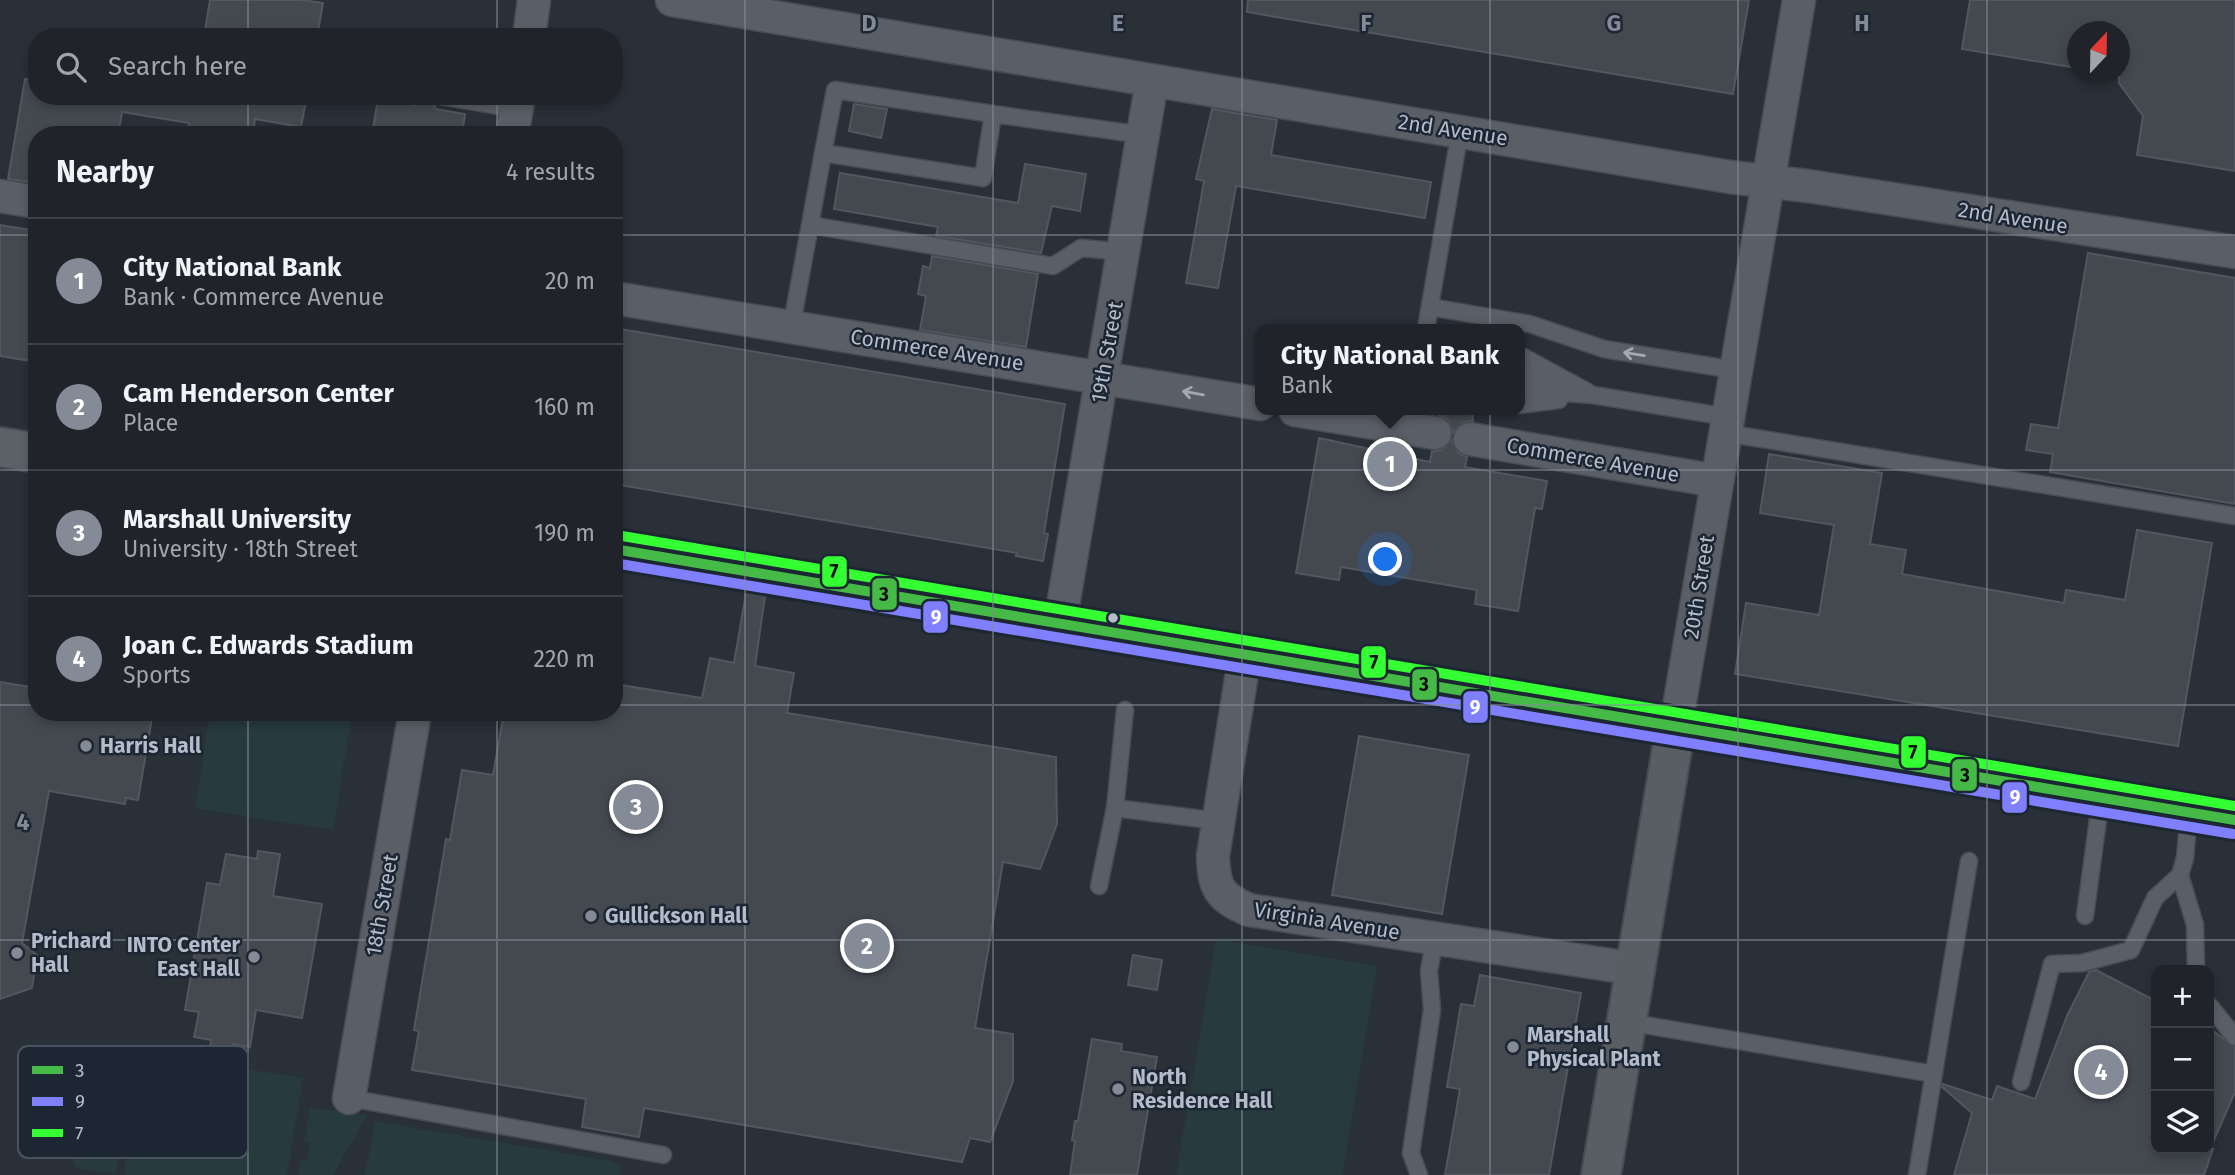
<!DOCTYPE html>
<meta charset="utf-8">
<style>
:root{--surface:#20242a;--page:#282c32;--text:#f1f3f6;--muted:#a2a4a8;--line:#3d4147;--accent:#848b96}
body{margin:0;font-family:"Fira Sans",sans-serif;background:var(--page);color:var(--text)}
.controls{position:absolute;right:21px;bottom:21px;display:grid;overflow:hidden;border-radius:14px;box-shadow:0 4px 10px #0003}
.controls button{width:63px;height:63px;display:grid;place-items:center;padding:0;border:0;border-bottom:2px solid var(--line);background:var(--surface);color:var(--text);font:35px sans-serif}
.compass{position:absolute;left:2067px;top:21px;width:63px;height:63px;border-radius:50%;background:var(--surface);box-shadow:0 4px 10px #0003;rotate:22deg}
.you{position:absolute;left:1386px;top:560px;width:24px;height:24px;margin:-18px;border:5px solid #fff;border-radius:50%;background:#1a73e8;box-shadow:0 0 0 10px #1a73e833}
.badge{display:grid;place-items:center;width:46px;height:46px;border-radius:50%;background:var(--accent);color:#fff;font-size:23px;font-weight:700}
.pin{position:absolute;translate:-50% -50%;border:4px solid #fff;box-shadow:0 2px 7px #0006}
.popup{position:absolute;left:1255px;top:324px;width:270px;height:91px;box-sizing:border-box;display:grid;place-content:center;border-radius:14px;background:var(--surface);filter:drop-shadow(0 2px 5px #0005);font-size:23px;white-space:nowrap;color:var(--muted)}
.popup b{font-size:26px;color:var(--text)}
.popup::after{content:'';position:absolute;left:50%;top:100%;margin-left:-14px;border:14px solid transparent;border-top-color:var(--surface)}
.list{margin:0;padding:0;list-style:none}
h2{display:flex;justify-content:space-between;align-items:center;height:91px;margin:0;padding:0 28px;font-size:30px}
h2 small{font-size:23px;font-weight:400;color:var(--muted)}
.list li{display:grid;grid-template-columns:46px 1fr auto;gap:21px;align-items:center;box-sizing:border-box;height:126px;padding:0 28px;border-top:2px solid var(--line)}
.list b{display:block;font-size:26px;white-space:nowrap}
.list p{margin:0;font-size:23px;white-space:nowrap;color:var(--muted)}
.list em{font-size:23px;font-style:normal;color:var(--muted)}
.icon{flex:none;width:38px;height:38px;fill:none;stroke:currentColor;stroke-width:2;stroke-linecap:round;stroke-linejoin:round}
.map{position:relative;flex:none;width:2235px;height:1175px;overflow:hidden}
.search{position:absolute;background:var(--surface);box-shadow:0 4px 10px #0003;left:28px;top:28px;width:595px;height:77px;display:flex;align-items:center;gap:18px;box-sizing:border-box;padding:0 24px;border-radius:28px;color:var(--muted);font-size:26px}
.panel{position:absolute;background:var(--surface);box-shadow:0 4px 10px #0003;left:28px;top:126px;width:595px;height:595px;border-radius:28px}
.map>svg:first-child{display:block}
.green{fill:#273a3e}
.building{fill:#444950;stroke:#52575f;stroke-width:2}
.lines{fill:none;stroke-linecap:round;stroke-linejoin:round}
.service-casing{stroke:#484c53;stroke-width:19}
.minor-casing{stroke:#484c53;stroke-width:35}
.secondary-casing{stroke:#484c53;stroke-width:42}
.primary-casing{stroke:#484c55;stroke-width:42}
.service{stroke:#5a5e66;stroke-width:16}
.minor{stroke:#5a5e66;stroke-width:32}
.secondary{stroke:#595d64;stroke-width:38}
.primary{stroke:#5c6168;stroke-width:38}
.bus-1-casing{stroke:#1d2633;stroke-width:16}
.bus-2-casing{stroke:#1d2633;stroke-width:16}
.bus-3-casing{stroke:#1d2633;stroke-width:16}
.bus-1{stroke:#46ba46;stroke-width:10}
.bus-2{stroke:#8080ff;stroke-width:10}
.bus-3{stroke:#3f3;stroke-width:10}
.oneway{stroke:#a2a9b5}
.grid{fill:none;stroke:#848b96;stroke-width:2;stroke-opacity:0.55}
.bus-dot{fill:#b4bcc9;stroke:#1d2633;stroke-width:2.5}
.poi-dot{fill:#848b96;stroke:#1d2633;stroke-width:2.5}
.labels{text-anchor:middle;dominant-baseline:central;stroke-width:5;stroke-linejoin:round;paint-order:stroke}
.street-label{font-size:21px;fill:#b4bcc9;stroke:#1d2633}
.poi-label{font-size:21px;font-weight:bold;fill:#b4bcc9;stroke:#1d2633;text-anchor:start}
.key{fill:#1d2633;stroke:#4a5360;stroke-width:2}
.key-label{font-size:19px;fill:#b4bcc9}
.grid-label{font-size:23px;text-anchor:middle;font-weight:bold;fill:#848b96;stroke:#1d2633;stroke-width:5;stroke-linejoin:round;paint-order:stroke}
.line-badge{stroke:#1d2633;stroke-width:2.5}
.badge-label{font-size:19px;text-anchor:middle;font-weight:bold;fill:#fff}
.pale-badge-label{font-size:19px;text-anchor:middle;font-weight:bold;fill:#111}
</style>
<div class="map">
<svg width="2235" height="1175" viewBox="0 0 2235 1175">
<rect width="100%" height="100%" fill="#2a3038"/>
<g class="green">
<polygon points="210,712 352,712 333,830 195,808"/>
<polygon points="1216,939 1377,966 1342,1175 1176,1175"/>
<polygon points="183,1059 303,1078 287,1175 124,1175 139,1088 154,1064"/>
<polygon points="129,1097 116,1174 77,1168 68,1152 56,1147"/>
<polygon points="310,1108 367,1115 333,1175 298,1175 301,1159 307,1160 310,1143 304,1141"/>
<polygon points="375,1121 612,1161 621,1168 620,1175 365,1175"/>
</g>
<g class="building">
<polygon points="210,0 302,0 323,3 317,37 204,37"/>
<polygon points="1248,0 1749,0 1733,94 1247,12"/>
<polygon points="1970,0 2235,0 2235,171 2137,155 2143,116 2119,83 2119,32 2077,32 2077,68 1962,49"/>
<polygon points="25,79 37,80 37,96 307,96 301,127 255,119 253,135 187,135 189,123 122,112 118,135 37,135 37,183 8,179"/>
<polygon points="416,96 429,96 436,109 465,114 462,135 372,135 378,99 415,105"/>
<polygon points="854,104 887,109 881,138 849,131"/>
<polygon points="1212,109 1277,120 1271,155 1431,182 1425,218 1236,186 1218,288 1186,283 1204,181 1196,179"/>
<polygon points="1025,164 1086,174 1080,211 1052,206 1041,253 936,236 938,227 834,209 840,173 1018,203"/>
<polygon points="0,225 37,231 37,362 0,356"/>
<polygon points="2088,253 2235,278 2235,504 2050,472 2053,454 2026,450 2031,424 2058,428"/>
<polygon points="932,256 1038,274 1026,347 920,330 926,296 918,294 923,266 930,268"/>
<polygon points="614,328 1065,404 1044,533 1048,534 1043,561 1016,556 1017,553 614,484"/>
<polygon points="1439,410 1472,410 1473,421 1463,422 1453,433 1447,419 1438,415"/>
<polygon points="1319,438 1430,462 1432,451 1442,450 1452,439 1458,453 1467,457 1465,467 1547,481 1542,509 1535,508 1518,611 1475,604 1477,590 1341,567 1339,580 1296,573"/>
<polygon points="1769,454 1882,473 1870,544 1906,550 1902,574 2064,603 2066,590 2125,600 2137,530 2212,543 2178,746 1735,674 1746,603 1819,615 1834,525 1760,513"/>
<polygon points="746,593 765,596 755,666 794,673 787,713 1056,757 1057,824 1040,869 1003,862 975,1028 1013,1034 1013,1081 990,1142 970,1138 962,1162 644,1108 639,1137 582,1127 586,1099 412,1070 419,1031 414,1030 446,839 450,840 462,770 493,775 504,712 614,712 614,684 702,698 710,658 734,663"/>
<polygon points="0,682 37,688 37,712 153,712 138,800 126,798 125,804 49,791 22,943 37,955 32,988 0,999"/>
<polygon points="1359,736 1469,755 1442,914 1332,895"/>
<polygon points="258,851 280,854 273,896 322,904 302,1018 256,1010 250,1047 233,1044 232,1051 210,1047 211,1040 194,1037 199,1012 185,1010 207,883 220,885 226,854 257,859"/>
<polygon points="1133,955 1162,960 1157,990 1128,985"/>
<polygon points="2096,970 2156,1001 2156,1149 2209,1149 2209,1028 2235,1047 2235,1092 2210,1149 2213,1149 2204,1175 1954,1175 1972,1113 1942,1087 1943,1084 1992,1100 1997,1086 2035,1099 2067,1016 2089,972"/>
<polygon points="1480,975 1581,993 1549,1175 1445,1175 1460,1089 1447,1087 1461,1004 1474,1006"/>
<polygon points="1092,1039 1122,1044 1121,1051 1157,1057 1137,1175 1070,1175 1075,1141 1072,1140 1075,1121 1078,1121"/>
</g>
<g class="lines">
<defs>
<g id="service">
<polyline points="439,96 517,109"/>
<polyline points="993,114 835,90 823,153 983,178 993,114 1143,135"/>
<polyline points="810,225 823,153"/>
<polyline points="1430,307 1530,324 1604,349 1735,370"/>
<polyline points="791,329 810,225 1053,266 1081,248 1124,252"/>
<polyline points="1426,329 1460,131"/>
<polyline points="1520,355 1588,392"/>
<polyline points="1520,373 1561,386"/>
<polyline points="1520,390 1593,395 1728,417"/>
<polyline points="1520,405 1559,400"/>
<polyline points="1725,433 2235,516"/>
<polyline points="1125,710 1115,808 1218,821"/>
<polyline points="2180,875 2195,925 2196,970"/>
<polyline points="1099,886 1115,808"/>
<polyline points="2085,916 2101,797"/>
<polyline points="2209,1005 2235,1037"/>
<polyline points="1627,1022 1934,1074"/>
<polyline points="2021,1082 2052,964 2082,963 2131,950 2155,898 2180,875 2185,858 2189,812"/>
<polyline points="349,1098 663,1155"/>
<polyline points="1419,1175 1411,1153 1432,1010 1429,971 1435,937"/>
<polyline points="1917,1175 1969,861"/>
</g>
<g id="minor">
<polyline points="672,0 1730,177 1808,186 2235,252"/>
<polyline points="529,37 534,0"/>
<polyline points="512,135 519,96"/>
<polyline points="0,196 37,202"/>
<polyline points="614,298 1260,404"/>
<polyline points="1295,410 1435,433"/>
<polyline points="1470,439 1717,481"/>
<polyline points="1060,623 1152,81"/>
<path d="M1245,654L1213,856C1214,888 1219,897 1249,910L1636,969"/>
<polyline points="1676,725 1799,0"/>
<polyline points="349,1098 415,712"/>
</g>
<polyline id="secondary" points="1601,1175 1676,725"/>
<g id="primary">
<polyline points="0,447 37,453"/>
<polyline points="614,549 2235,820"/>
</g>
</defs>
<use href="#service" class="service-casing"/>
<use href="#minor" class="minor-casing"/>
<use href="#secondary" class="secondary-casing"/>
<use href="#primary" class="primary-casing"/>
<use href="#service" class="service"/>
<use href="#minor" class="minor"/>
<use href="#secondary" class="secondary"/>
<use href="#primary" class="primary"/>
<defs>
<polyline id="bus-1" points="614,549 2235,820"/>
<polyline id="bus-2" points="614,563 2233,834"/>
<polyline id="bus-3" points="616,535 2235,806"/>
</defs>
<use href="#bus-1" class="bus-1-casing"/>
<use href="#bus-2" class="bus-2-casing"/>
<use href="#bus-3" class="bus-3-casing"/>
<use href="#bus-1" class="bus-1"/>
<use href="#bus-2" class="bus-2"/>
<use href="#bus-3" class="bus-3"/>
</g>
<defs><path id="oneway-shaft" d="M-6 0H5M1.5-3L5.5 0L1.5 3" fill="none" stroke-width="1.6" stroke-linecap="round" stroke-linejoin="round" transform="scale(1.75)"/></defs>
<g class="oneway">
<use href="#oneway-shaft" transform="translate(1634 354) rotate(-171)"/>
<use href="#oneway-shaft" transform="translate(1193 393) rotate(-170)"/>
</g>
<path class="grid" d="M248,0V37M497,0V37M745,0V1175M993,0V1175M1242,0V1175M1490,0V1175M1738,0V1175M1987,0V1175M248,96V135M497,96V135M0,235H37M614,235H2235M0,470H37M614,470H2235M0,705H37M614,705H2235M248,712V1175M497,712V1175M0,940H2235"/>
<circle class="bus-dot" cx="1113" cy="618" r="6"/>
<g class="poi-dot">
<circle cx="86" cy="746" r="7"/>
<circle cx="591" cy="916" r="7"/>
<circle cx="17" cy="953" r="7"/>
<circle cx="254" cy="957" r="7"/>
<circle cx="1513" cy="1047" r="7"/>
<circle cx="1118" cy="1089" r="7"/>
</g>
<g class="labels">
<g class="street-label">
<text transform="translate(1453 130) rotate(9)">2nd Avenue</text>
<text transform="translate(2013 218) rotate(9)">2nd Avenue</text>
<text transform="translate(937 350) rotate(9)">Commerce Avenue</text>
<text transform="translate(1107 352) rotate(-80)">19th Street</text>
<text transform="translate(1593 460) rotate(10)">Commerce Avenue</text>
<text transform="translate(1699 587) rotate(-81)">20th Street</text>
<text transform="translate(382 905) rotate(-80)">18th Street</text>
<text transform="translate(1327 921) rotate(9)">Virginia Avenue</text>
</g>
<g class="poi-label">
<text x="100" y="746">Harris Hall</text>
<text x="605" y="916">Gullickson Hall</text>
<text x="31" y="941">Prichard<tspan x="31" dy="24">Hall</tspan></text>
<text x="240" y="945" text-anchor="end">INTO Center<tspan x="240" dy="24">East Hall</tspan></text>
<text x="1527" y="1035">Marshall<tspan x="1527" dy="24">Physical Plant</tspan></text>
<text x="1132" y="1077">North<tspan x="1132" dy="24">Residence Hall</tspan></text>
</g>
</g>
<rect x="18" y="1046" width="230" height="112" rx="10" class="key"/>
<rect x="32" y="1066" width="31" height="8" fill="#46ba46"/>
<rect x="32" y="1097" width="31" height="9" fill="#8080ff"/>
<rect x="32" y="1129" width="31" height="8" fill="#3f3"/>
<g class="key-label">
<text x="75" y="1077">3</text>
<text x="75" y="1108">9</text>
<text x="75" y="1140">7</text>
</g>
<g class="grid-label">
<text x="869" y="31">D</text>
<text x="1118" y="31">E</text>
<text x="1366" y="31">F</text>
<text x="1614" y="31">G</text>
<text x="1862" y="31">H</text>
<text x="23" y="830">4</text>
</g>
<g class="line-badge">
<rect x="821" y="555" width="27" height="33" rx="7" fill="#3f3"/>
<rect x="871" y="577" width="27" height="34" rx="7" fill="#46ba46"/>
<rect x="922" y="600" width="27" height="34" rx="7" fill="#8080ff"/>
<rect x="1360" y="645" width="27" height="34" rx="7" fill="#3f3"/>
<rect x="1411" y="668" width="27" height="33" rx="7" fill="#46ba46"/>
<rect x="1462" y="690" width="27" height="34" rx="7" fill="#8080ff"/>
<rect x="1900" y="735" width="27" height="34" rx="7" fill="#3f3"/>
<rect x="1951" y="758" width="27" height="34" rx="7" fill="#46ba46"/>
<rect x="2001" y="781" width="27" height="33" rx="7" fill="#8080ff"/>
</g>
<g class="badge-label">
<text x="936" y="624">9</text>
<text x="1475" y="714">9</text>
<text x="2015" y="804">9</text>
</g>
<g class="pale-badge-label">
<text x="834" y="578">7</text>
<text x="884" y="601">3</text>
<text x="1374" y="669">7</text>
<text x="1424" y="691">3</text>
<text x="1913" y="759">7</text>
<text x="1965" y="782">3</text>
</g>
</svg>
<div class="controls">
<button>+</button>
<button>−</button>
<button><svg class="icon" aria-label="layers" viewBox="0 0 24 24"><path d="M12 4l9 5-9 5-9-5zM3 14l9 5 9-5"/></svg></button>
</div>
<svg class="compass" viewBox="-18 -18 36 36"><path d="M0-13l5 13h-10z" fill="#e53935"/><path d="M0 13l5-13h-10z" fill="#a2a4a8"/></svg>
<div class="you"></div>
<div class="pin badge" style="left:1390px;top:464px">1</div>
<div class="popup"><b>City National Bank</b>Bank</div>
<div class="pin badge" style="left:867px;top:946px">2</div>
<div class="pin badge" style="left:636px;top:807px">3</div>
<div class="pin badge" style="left:2101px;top:1072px">4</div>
<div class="search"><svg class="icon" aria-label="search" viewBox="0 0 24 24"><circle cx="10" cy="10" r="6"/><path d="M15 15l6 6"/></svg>Search here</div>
<section class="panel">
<h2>Nearby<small>4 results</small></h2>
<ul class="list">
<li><span class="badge">1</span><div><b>City National Bank</b><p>Bank · Commerce Avenue</p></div><em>20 m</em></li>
<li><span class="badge">2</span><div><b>Cam Henderson Center</b><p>Place</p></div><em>160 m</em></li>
<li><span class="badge">3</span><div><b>Marshall University</b><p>University · 18th Street</p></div><em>190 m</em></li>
<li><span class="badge">4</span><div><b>Joan C. Edwards Stadium</b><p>Sports</p></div><em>220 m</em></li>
</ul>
</section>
</div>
